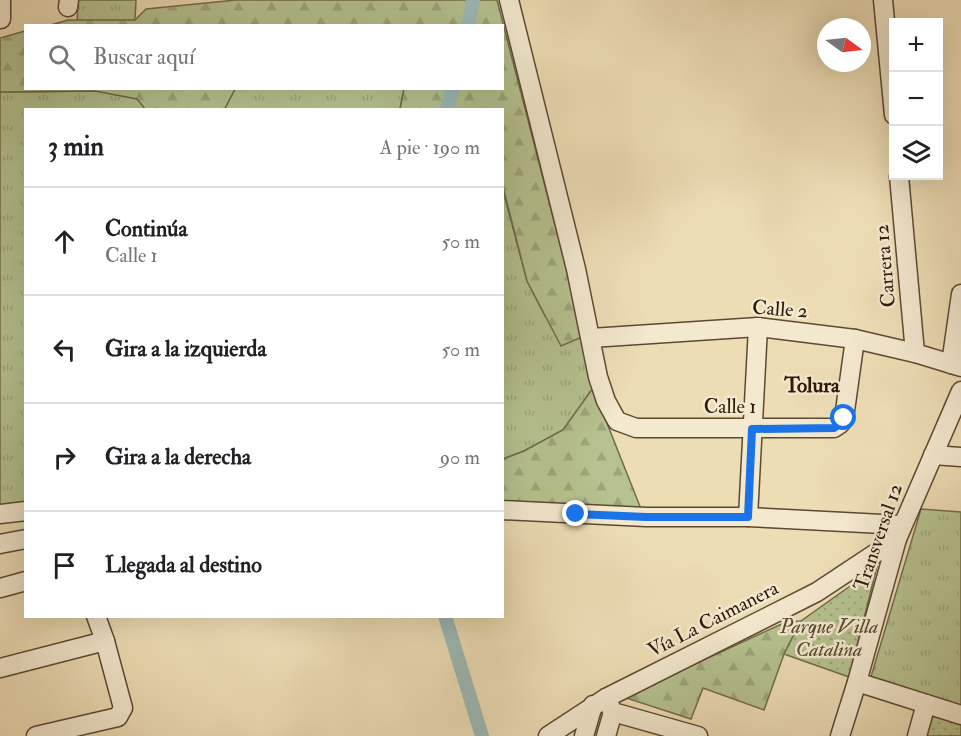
<!DOCTYPE html>
<html lang="es">
<meta charset="utf-8">
<style>
:root{--surface:#fff;--page:#f2f2f2;--text:#202124;--muted:#757577;--line:#e0e0e0}
body{margin:0;font-family:"IM FELL Double Pica",serif;background:var(--page);color:var(--text)}
.controls{position:absolute;right:18px;top:18px;display:grid;overflow:hidden;border-radius:0px;box-shadow:0 6px 24px #0002}
.controls button{width:54px;height:54px;display:grid;place-items:center;padding:0;border:0;border-bottom:2px solid var(--line);background:var(--surface);color:var(--text);font:30px sans-serif}
.compass{position:absolute;left:817px;top:18px;width:54px;height:54px;border-radius:50%;background:var(--surface);box-shadow:0 6px 24px #0002;rotate:105deg}
.stop{position:absolute;width:18px;height:18px;margin:-14px;border:4px solid #1a73e8;border-radius:50%;background:#fff}
.stop.end{background:#1a73e8;border-color:#fff;box-shadow:0 2px 6px #0008}
.list{margin:0;padding:0;list-style:none}
h2{display:flex;justify-content:space-between;align-items:center;height:78px;margin:0;padding:0 24px;font-size:26px}
h2 small{font-size:20px;font-weight:400;color:var(--muted)}
.list li{display:grid;grid-template-columns:39px 1fr auto;gap:18px;align-items:center;box-sizing:border-box;height:108px;padding:0 24px;border-top:2px solid var(--line)}
.list b{display:block;font-size:22px;white-space:nowrap}
.list p{margin:0;font-size:20px;white-space:nowrap;color:var(--muted)}
.list em{font-size:20px;font-style:normal;color:var(--muted)}
.icon{flex:none;width:33px;height:33px;fill:none;stroke:currentColor;stroke-width:2;stroke-linecap:round;stroke-linejoin:round}
.map{position:relative;flex:none;width:961px;height:736px;overflow:hidden}
.search{position:absolute;background:var(--surface);box-shadow:0 6px 24px #0002;left:24px;top:24px;width:480px;height:66px;display:flex;align-items:center;gap:15px;box-sizing:border-box;padding:0 21px;border-radius:0px;color:var(--muted);font-size:22px}
.panel{position:absolute;background:var(--surface);box-shadow:0 6px 24px #0002;left:24px;top:108px;width:480px;height:510px;border-radius:0px}
.map>svg:first-child{display:block}
.grass{fill:url(#grass-tufts);stroke:#726d4c;stroke-width:1.5}
.forest{fill:url(#forest-firs);stroke:#726d4c;stroke-width:1.5}
.park{fill:url(#park-dots);stroke:#726d4c;stroke-width:1.5}
.lines{fill:none;stroke-linecap:round;stroke-linejoin:round}
.canal{stroke:#9cbab7;stroke-width:14}
.minor-casing{stroke:#5d4933;stroke-width:21}
.minor{stroke:#f3e9cf;stroke-width:18}
.route{stroke:#1a73e8;stroke-width:8}
.labels{text-anchor:middle;dominant-baseline:central;stroke-width:5;stroke-linejoin:round;paint-order:stroke}
.street-label{font-size:20px;fill:#2d1808;stroke:#f3e9cf}
.park-label{font-size:20px;font-style:italic;fill:#564b30;stroke:#f3e9cf}
.neighbourhood-label{font-size:21px;font-weight:bold;fill:#2d1808;stroke:#f3e9cf}
</style>
<div class="map">
<svg width="961" height="736" viewBox="0 0 961 736">
<defs>
<pattern id="grass-tufts" width="24" height="20" patternUnits="userSpaceOnUse" patternTransform="scale(1.5)"><rect width="24" height="20" fill="#b6c28f"/><path d="M3 7l-1-3M5 7V3M7 7l1-3M15 17l-1-3M17 17v-4M19 17l1-3" fill="none" stroke="#9da67a"/></pattern>
<pattern id="forest-firs" width="22" height="20" patternUnits="userSpaceOnUse" patternTransform="scale(1.5)"><rect width="22" height="20" fill="#b6c28f"/><path d="M5 1l3.5 6h-7zM16 11l3.5 6h-7z" fill="#9da67a"/></pattern>
<pattern id="park-dots" width="8" height="8" patternUnits="userSpaceOnUse" patternTransform="scale(1.5)"><rect width="8" height="8" fill="#b6c28f"/><path d="M2 2h.1M6 6h.1" fill="none" stroke="#9da67a" stroke-width="1.8" stroke-linecap="round"/></pattern>
</defs>
<rect width="100%" height="100%" fill="#edddb5"/>
<filter id="stains"><feTurbulence type="fractalNoise" baseFrequency=".00333" numOctaves="4"/><feColorMatrix values="0 0 0 0 .2 0 0 0 0 .09 0 0 0 0 .02 0 0 0 .5 -.17"/></filter>
<radialGradient id="worn" r=".72"><stop offset=".6" stop-color="#630" stop-opacity="0"/><stop offset="1" stop-color="#630" stop-opacity=".3"/></radialGradient>
<g class="grass">
<polygon points="78,0 136,0 135,20 77,25"/>
<polygon points="235,89 404,89 400,109 224,110"/>
<polygon points="95,91 152,94 154,109 26,110 25,506 0,509 0,92"/>
<polygon points="502,187 527,281 545,316 582,337 593,388 563,430 524,451 503,459"/>
<polygon points="921,509 961,512 961,713 870,680"/>
</g>
<g class="forest">
<polygon points="236,0 497,0 579,318 582,337 561,346 527,281 503,187 502,110 400,109 404,89 502,88 502,26 47,26 68,20 135,20 146,9"/>
<polygon points="25,31 26,88 235,89 224,110 145,109 137,99 95,91 0,92 0,38"/>
<polygon points="593,388 643,514 503,504 503,459 524,451 563,430"/>
<polygon points="801,621 784,654 764,710 703,688 691,719 623,697 786,622"/>
</g>
<g class="park">
<polygon points="877,567 849,677 784,654 801,621"/>
<polygon points="930,713 961,723 961,736 922,736"/>
</g>
<g class="lines">
<g class="canal">
<polyline points="468,26 473,0"/>
<polyline points="447,110 453,88"/>
<polyline points="445,616 482,736"/>
</g>
<defs>
<g id="minor">
<polyline points="509,0 576,269 598,377 606,401 617,421 636,428 834,428 840,424 844,418 855,339"/>
<polyline points="883,0 894,115"/>
<polyline points="68,7 69,0"/>
<polyline points="1,19 1,0"/>
<polyline points="899,176 915,353"/>
<polyline points="591,338 758,327 855,339 915,353 961,367"/>
<polyline points="951,364 961,294"/>
<polyline points="933,455 961,457"/>
<polyline points="502,510 646,517 748,517 902,525"/>
<polyline points="0,514 26,511"/>
<polyline points="748,517 758,327"/>
<polyline points="0,544 26,539"/>
<polyline points="0,588 26,581"/>
<polyline points="0,668 105,641"/>
<polyline points="857,682 961,715"/>
<polyline points="606,698 613,712 698,736"/>
<polyline points="36,736 118,717 123,708 105,641 96,616"/>
<polyline points="548,736 606,698 817,592 897,539"/>
<polyline points="584,736 593,705"/>
<polyline points="606,736 613,712"/>
<polyline points="840,736 857,682 897,539 961,391"/>
<polyline points="917,736 926,704"/>
</g>
</defs>
<use href="#minor" class="minor-casing"/>
<use href="#minor" class="minor"/>
</g>
<g class="lines">
<polyline class="route" points="576,514 646,517 748,517 752,429 834,428 840,424 844,418"/>
</g>
<g class="labels">
<g class="street-label">
<text transform="translate(885 266) rotate(-95)">Carrera 12</text>
<text transform="translate(780 309) rotate(4)">Calle 2</text>
<text x="730" y="406">Calle 1</text>
<text transform="translate(878 537) rotate(-71)">Transversal 12</text>
<text transform="translate(713 619) rotate(-27)">Vía La Caimanera</text>
</g>
<g class="park-label">
<text x="829" y="626">Parque Villa<tspan x="829" dy="23">Catalina</tspan></text>
</g>
<g class="neighbourhood-label">
<text x="812" y="385">Tolura</text>
</g>
</g>
<rect width="100%" height="100%" filter="url(#stains)"/>
<rect width="100%" height="100%" fill="url(#worn)"/>
</svg>
<div class="controls">
<button>+</button>
<button>−</button>
<button><svg class="icon" aria-label="layers" viewBox="0 0 24 24"><path d="M12 4l9 5-9 5-9-5zM3 14l9 5 9-5"/></svg></button>
</div>
<svg class="compass" viewBox="-18 -18 36 36"><path d="M0-13l5 13h-10z" fill="#e53935"/><path d="M0 13l5-13h-10z" fill="#757577"/></svg>
<div class="stop" style="left:844px;top:418px"></div>
<div class="stop end" style="left:576px;top:514px"></div>
<div class="search"><svg class="icon" aria-label="search" viewBox="0 0 24 24"><circle cx="10" cy="10" r="6"/><path d="M15 15l6 6"/></svg>Buscar aquí</div>
<section class="panel">
<h2>3 min<small>A pie · 190 m</small></h2>
<ul class="list">
<li><svg class="icon" aria-label="ahead" viewBox="0 0 24 24"><path d="M12 20V5M6 11l6-6 6 6"/></svg><div><b>Continúa</b><p>Calle 1</p></div><em>50 m</em></li>
<li><svg class="icon" aria-label="left" viewBox="0 0 24 24"><path d="M17 20v-9H6M10 6l-5 5 5 5"/></svg><div><b>Gira a la izquierda</b></div><em>50 m</em></li>
<li><svg class="icon" aria-label="right" viewBox="0 0 24 24"><path d="M7 20v-9h11M14 6l5 5-5 5"/></svg><div><b>Gira a la derecha</b></div><em>90 m</em></li>
<li><svg class="icon" aria-label="arrive" viewBox="0 0 24 24"><path d="M6 21V4h12l-3 4 3 4H6"/></svg><div><b>Llegada al destino</b></div></li>
</ul>
</section>
</div>
